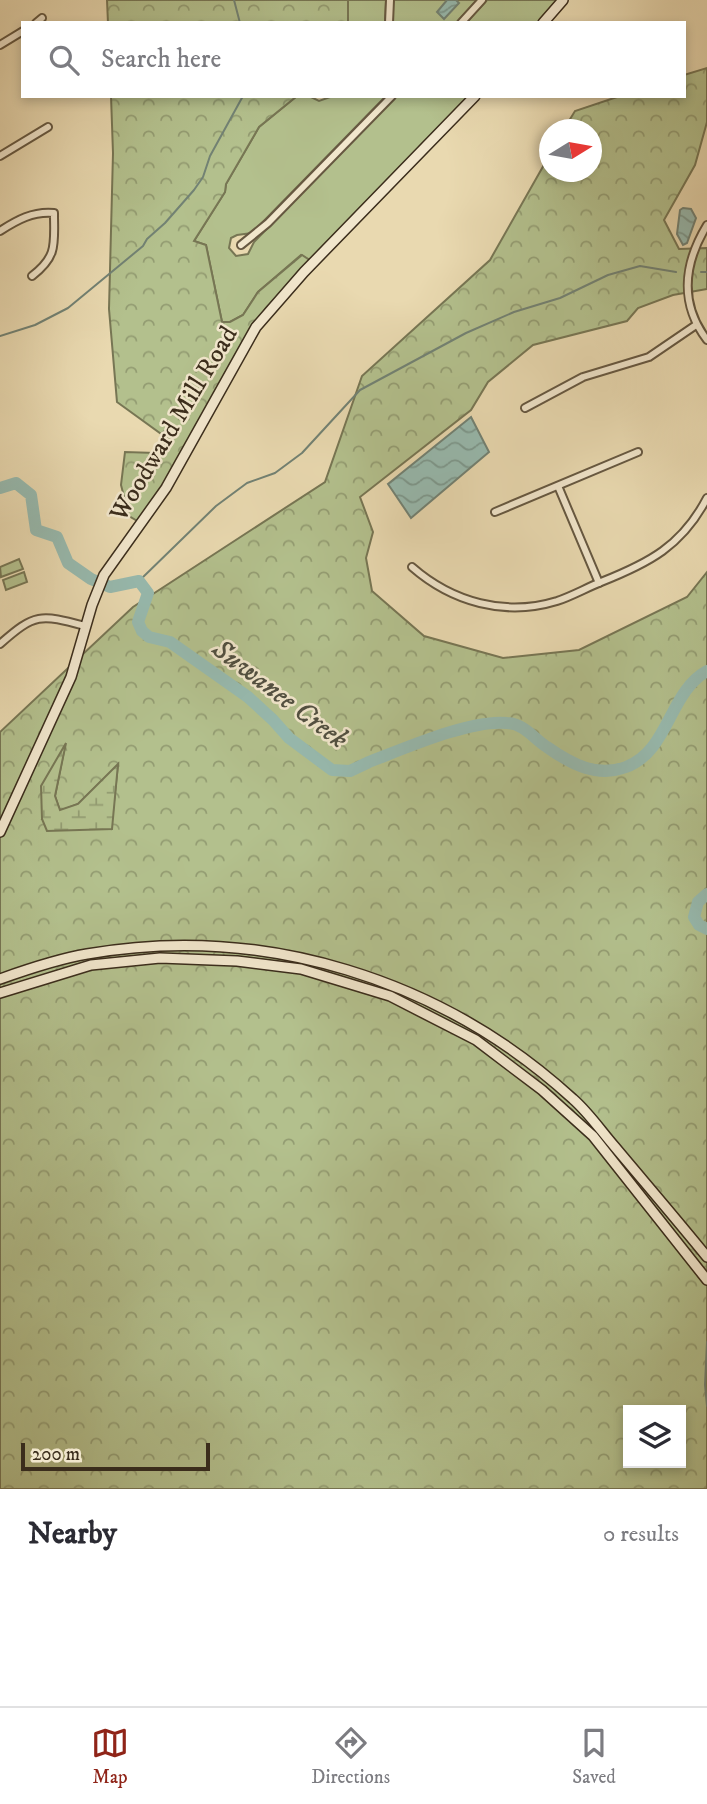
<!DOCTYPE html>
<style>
:root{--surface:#fff;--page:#f7f7f7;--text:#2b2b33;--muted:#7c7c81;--line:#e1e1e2;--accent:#8f2418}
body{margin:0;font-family:"IM FELL DW Pica",serif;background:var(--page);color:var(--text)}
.controls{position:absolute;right:21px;bottom:21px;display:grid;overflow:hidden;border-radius:0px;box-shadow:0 4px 10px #0003}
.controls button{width:63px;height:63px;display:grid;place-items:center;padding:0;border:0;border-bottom:2px solid var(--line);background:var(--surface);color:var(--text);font:35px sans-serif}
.compass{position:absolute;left:539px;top:119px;width:63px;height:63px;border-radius:50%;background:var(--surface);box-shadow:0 4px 10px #0003;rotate:79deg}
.scale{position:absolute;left:21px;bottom:18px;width:189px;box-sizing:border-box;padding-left:7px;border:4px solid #3b2d1c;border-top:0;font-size:19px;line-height:24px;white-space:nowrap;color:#3b2d1c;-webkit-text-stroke:5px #f1e6cc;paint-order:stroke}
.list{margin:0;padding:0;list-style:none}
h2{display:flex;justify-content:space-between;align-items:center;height:91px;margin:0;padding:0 28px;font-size:30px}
h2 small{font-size:23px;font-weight:400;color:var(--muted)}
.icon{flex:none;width:38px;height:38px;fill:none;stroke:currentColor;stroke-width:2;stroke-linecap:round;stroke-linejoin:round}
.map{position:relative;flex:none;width:707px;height:1489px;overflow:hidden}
.search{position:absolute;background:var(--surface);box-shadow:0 4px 10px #0003;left:21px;right:21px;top:21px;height:77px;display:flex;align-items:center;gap:18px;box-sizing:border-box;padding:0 24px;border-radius:0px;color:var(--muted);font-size:26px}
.sheet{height:217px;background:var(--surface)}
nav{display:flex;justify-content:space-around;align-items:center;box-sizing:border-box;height:98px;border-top:2px solid var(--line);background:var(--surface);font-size:19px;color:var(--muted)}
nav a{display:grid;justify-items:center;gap:4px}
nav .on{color:var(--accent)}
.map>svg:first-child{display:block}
.grass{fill:#b3c08d;stroke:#777654;stroke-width:2}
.forest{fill:url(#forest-crowns);stroke:#777654;stroke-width:2;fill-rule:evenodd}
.wetland{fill:url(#wetland-marsh);stroke:#777654;stroke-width:2}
.water{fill:url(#water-waves);stroke:#728274;stroke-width:2}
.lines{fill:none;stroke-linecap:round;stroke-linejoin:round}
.stream{stroke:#728274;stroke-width:2}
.river{stroke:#97baaf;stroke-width:12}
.street-casing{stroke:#665841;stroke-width:10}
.secondary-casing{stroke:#3b2d1c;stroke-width:12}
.street{stroke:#f1e6cc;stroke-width:6}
.secondary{stroke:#f1e6cc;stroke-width:9}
.labels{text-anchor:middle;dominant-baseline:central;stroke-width:5;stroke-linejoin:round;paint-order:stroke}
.street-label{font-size:26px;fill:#3b2d1c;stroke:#f1e6cc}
.water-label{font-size:28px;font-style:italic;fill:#525041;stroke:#f1e6cc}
</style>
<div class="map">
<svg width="707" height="1489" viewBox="0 0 707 1489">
<defs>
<pattern id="forest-crowns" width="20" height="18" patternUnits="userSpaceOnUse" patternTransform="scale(1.75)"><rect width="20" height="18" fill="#b3c08d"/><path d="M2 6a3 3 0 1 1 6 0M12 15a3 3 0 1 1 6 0" fill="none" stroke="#939c72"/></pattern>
<pattern id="wetland-marsh" width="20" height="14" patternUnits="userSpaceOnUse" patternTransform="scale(1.75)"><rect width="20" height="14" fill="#b3c08d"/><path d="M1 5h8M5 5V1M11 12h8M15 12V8" fill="none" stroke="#939c72"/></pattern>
<pattern id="water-waves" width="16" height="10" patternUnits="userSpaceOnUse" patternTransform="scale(1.75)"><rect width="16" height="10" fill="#97baaf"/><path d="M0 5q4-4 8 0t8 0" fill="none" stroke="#7c988e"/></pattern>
</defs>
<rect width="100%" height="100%" fill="#e9d9b0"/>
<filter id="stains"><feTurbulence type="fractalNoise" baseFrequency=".00286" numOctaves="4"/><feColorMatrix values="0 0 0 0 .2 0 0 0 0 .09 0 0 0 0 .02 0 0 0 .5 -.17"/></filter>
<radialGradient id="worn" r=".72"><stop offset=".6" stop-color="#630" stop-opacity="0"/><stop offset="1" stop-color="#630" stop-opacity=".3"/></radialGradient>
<g class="grass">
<polygon points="348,0 386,0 385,23 348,23"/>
<polygon points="393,0 477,0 456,23 393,23"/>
<polygon points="487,0 558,0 539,23 466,23"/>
<polygon points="297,96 309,96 319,101 333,96 386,96 252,233 237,235 231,238 229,248 236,256 248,254 254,242 396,96 471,96 311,261 301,255 258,292 243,315 230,322 222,322 206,245 194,241 225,192 226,184 259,127"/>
<polygon points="19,559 23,569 1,577 0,567"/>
<polygon points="24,572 27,582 6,590 3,580"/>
</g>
<g class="forest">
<polygon points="107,0 348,0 348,23 108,23"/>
<path d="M707,68V122L695,165L664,220L679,249L707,248V289L673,295L638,308L627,321L533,345L488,382L471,410L360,497L373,532L366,558L372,591L424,636L503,658L579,650L687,597L707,572V1489H0V732L133,607L325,482L362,376L490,260L549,156L550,172H592V130L564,129L575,111L620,96H684V75ZM65,746L55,796L60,811L78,804L118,765L111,829L42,819ZM628,1410H681V1463H628Z"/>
<polygon points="111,96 297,96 259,127 226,184 225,192 194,241 206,245 222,322 230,322 243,315 258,292 302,255 311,261 266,308 245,339 178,461 139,522 129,516 121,485 125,452 156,453 168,439 117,402 109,309 113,153"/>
</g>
<polygon class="wetland" points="66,743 55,796 60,810 78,804 118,764 112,829 47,831 42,819 41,786"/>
<g class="water">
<polygon points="447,0 456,0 459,3 444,19 437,12"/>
<polygon points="683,208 691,209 696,218 687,243 683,245 677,234 680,210"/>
<polygon points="471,417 489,452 411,518 388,484"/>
</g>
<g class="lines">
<g class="stream">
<polyline points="234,0 240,23"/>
<polyline points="701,272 707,272"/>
<polyline points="0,336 35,325 68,308 143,246 147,239 165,223 194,190 203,177 210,156 243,96"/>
<polyline points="139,581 216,506 247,483 275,473 302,453 360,390 466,333 514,312 560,298 608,275 640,266 676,272"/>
<polyline points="707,1342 705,1385 707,1406"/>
</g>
<g class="river">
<path d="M0,488L16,483L31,495L36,530L57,537L68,563L91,579L110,587L139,581L148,593L138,622L142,631L149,637L170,642L248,697L273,720L289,738L332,770L350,771L369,762C403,749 471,719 507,723C525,724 533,738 547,747C571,764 597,778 626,767C669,751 669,692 707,671"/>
<polyline points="707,894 698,902 694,917 699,925 707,929"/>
</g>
<defs>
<g id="street">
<polyline points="36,23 42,18"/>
<polyline points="389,23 390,0"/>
<polyline points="461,23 482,0"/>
<polyline points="0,45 23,31"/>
<polyline points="0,156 48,127"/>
<path d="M707,225C684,263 679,303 707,340"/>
<path d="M0,231C17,220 33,211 54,213C54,244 58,256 32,276"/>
<polyline points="241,245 268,223 392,96"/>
<polyline points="525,408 583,377 649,357 696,325"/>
<polyline points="558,486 599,583"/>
<polyline points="495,512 638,452"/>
<path d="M412,567C452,602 505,617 557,601C572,596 586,588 601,582C649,563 682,546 707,498"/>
<path d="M0,644C35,613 40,614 85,626"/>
</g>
<g id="secondary">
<polyline points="543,23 563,0"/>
<polyline points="0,832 71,677 92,605 104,575 166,488 256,327 304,272 475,96"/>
<path d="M0,979C28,969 57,959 87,954C263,923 442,979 573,1099C589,1113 601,1131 615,1147C646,1184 677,1220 707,1257"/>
<polyline points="0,993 91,965 160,958 237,961 301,969 390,996 476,1040 542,1090 593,1136 707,1280"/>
</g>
</defs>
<use href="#street" class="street-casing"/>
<use href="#secondary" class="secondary-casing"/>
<use href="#street" class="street"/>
<use href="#secondary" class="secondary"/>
</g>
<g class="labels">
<g class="street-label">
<text transform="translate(174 424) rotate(-59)">Woodward Mill Road</text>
</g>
<g class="water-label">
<text transform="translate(280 694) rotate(37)">Suwanee Creek</text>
</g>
</g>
<rect width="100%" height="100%" filter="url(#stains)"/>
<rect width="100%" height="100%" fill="url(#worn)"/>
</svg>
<div class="controls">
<button><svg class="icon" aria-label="layers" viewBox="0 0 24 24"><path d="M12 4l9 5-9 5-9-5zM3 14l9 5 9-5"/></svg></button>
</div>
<svg class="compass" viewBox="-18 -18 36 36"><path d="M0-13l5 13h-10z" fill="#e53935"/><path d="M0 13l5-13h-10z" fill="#7c7c81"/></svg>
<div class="scale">200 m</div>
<div class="search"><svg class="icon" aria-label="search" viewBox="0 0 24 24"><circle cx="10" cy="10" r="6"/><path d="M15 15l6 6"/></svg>Search here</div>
</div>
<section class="sheet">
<h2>Nearby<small>0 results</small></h2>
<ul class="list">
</ul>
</section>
<nav>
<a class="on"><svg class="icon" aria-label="map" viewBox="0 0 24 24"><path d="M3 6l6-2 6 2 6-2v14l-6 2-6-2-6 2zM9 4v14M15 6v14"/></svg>Map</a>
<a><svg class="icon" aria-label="directions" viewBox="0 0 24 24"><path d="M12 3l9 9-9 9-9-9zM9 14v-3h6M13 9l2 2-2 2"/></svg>Directions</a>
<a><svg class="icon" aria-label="saved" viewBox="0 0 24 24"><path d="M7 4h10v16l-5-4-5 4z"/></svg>Saved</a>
</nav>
